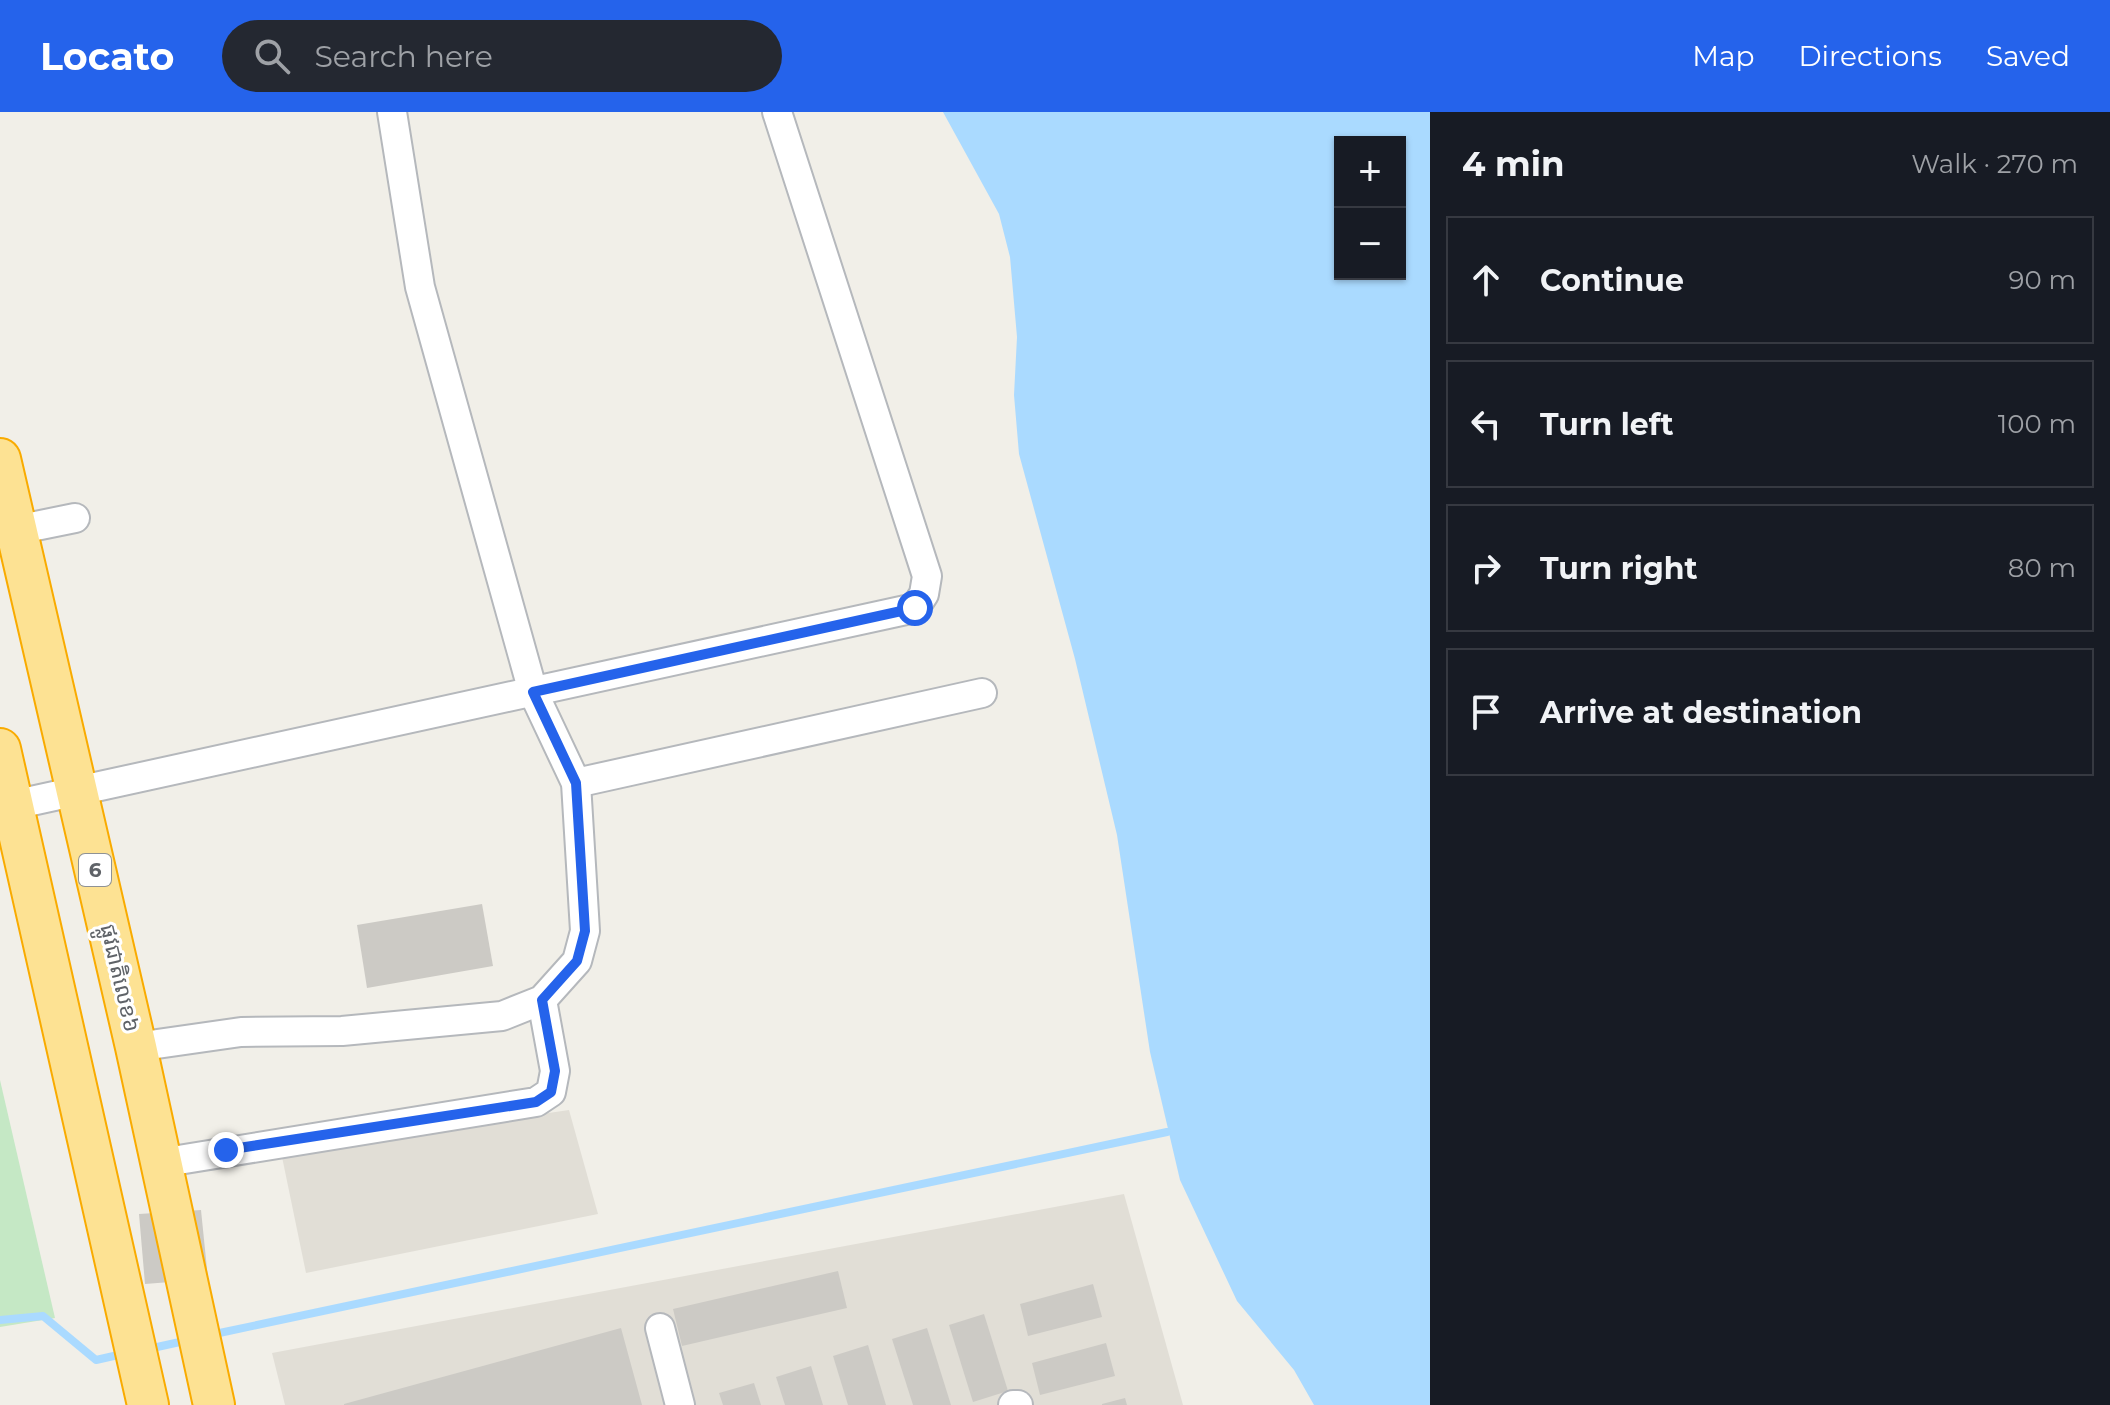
<!DOCTYPE html>
<meta charset="utf-8">
<style>
:root{--surface:#171b24;--page:#242831;--text:#f1f3f6;--muted:#9ea1a6;--line:#363941;--accent:#2563eb}
body{margin:0;font-family:Montserrat,"Noto Sans Khmer",sans-serif;background:var(--page);color:var(--text)}
.controls{position:absolute;right:24px;top:24px;display:grid;overflow:hidden;border-radius:0px;box-shadow:0 2px 6px #0004}
.controls button{width:72px;height:72px;display:grid;place-items:center;padding:0;border:0;border-bottom:2px solid var(--line);background:var(--surface);color:var(--text);font:40px sans-serif}
.stop{position:absolute;width:24px;height:24px;margin:-18px;border:6px solid #2563eb;border-radius:50%;background:#fff}
.stop.end{background:#2563eb;border-color:#fff;box-shadow:0 2px 8px #0008}
.list{margin:0;padding:0;list-style:none}
h2{display:flex;justify-content:space-between;align-items:center;height:104px;margin:0;padding:0 32px;font-size:34px}
h2 small{font-size:26px;font-weight:400;color:var(--muted)}
.list li{display:grid;grid-template-columns:52px 1fr auto;gap:24px;align-items:center;box-sizing:border-box;height:128px;margin:0 16px 16px;padding:0 16px;border:2px solid var(--line);border-radius:0px}
.list b{display:block;font-size:30px;white-space:nowrap}
.list em{font-size:26px;font-style:normal;color:var(--muted)}
.icon{flex:none;width:44px;height:44px;fill:none;stroke:currentColor;stroke-width:2;stroke-linecap:round;stroke-linejoin:round}
.map{position:relative;flex:none;width:1430px;height:1293px;overflow:hidden}
header{display:flex;align-items:center;gap:48px;box-sizing:border-box;height:112px;padding:0 40px;background:var(--accent);color:#fff}
header strong{font-size:38px}
nav{display:flex;gap:44px;margin-inline-start:auto;font-size:28px}
.search{width:560px;height:72px;background:var(--page);display:flex;align-items:center;gap:20px;box-sizing:border-box;padding:0 28px;border-radius:44px;color:var(--muted);font-size:30px}
main{display:flex}
aside{flex:1;background:var(--surface)}
.map>svg:first-child{display:block}
.education{fill:#e1ded6}
.green{fill:#c5e8c5}
.water{fill:#aadaff;fill-rule:evenodd}
.lines{fill:none;stroke-linecap:round;stroke-linejoin:round}
.stream{stroke:#aadaff;stroke-width:8}
.building{fill:#cccac5}
.minor-casing{stroke:#b5b8bc;stroke-width:32}
.highway-casing{stroke:#f9ab00;stroke-width:44}
.minor{stroke:#fff;stroke-width:28}
.highway{stroke:#fde293;stroke-width:40}
.route{stroke:#2563eb;stroke-width:10}
.labels{text-anchor:middle;dominant-baseline:central;stroke-width:6;stroke-linejoin:round;paint-order:stroke}
.shield{fill:#fff;stroke:#8f9295;stroke-width:2}
.shield-label{font-size:20px;font-weight:bold;fill:#5f6368}
.street-label{font-size:22px;fill:#5f6368;stroke:#fff}
</style>
<header>
<strong>Locato</strong>
<div class="search"><svg class="icon" aria-label="search" viewBox="0 0 24 24"><circle cx="10" cy="10" r="6"/><path d="M15 15l6 6"/></svg>Search here</div>
<nav><a>Map</a><a>Directions</a><a>Saved</a></nav>
</header>
<main>
<div class="map">
<svg width="1430" height="1293" viewBox="0 0 1430 1293">
<rect width="100%" height="100%" fill="#f1efe8"/>
<g class="education">
<polygon points="569,998 598,1102 306,1161 281,1040"/>
<polygon points="1124,1082 1183,1293 285,1293 272,1241"/>
</g>
<polygon class="green" points="0,968 55,1206 0,1215"/>
<path class="water" d="M943,0H1430V1293H1314L1294,1258L1237,1189L1180,1068L1150,940L1117,723L1075,547L1019,342L1014,283L1017,225L1010,145L999,102ZM1340,30H1400V162H1340Z"/>
<g class="lines">
<g class="stream">
<polyline points="0,1208 43,1204 96,1248 127,1241"/>
<polyline points="210,1223 1167,1020"/>
<polyline points="148,1237 189,1228"/>
</g>
</g>
<g class="building">
<polygon points="482,792 493,854 367,876 357,813"/>
<polygon points="201,1098 208,1167 145,1172 139,1102"/>
<polygon points="838,1159 847,1196 682,1234 673,1197"/>
<polygon points="1093,1172 1102,1205 1028,1224 1020,1192"/>
<polygon points="984,1202 1008,1279 973,1290 949,1213"/>
<polygon points="621,1216 642,1293 344,1293 344,1292"/>
<polygon points="927,1216 951,1293 913,1293 892,1227"/>
<polygon points="1106,1231 1115,1264 1040,1283 1032,1251"/>
<polygon points="868,1233 886,1293 848,1293 833,1244"/>
<polygon points="811,1254 823,1293 785,1293 776,1265"/>
<polygon points="754,1271 761,1293 723,1293 719,1281"/>
<polygon points="1125,1286 1127,1293 1102,1293 1102,1292"/>
</g>
<g class="lines">
<defs>
<g id="minor">
<polyline points="1,421 75,406"/>
<polyline points="576,671 982,581"/>
<polyline points="13,693 915,496 924,482 927,464 777,0"/>
<polyline points="136,935 241,920 342,919 502,904 542,888 577,849 585,819 576,671 533,580 420,175 392,0"/>
<polyline points="160,1051 536,990 551,980 555,959 542,888"/>
<polyline points="660,1216 680,1293"/>
<polyline points="1013,1293 1018,1293"/>
</g>
<g id="highway">
<polyline points="0,347 136,935 214,1293"/>
<polyline points="0,637 148,1293"/>
</g>
</defs>
<use href="#minor" class="minor-casing"/>
<use href="#highway" class="highway-casing"/>
<use href="#minor" class="minor"/>
<use href="#highway" class="highway"/>
</g>
<g class="lines">
<polyline class="route" points="226,1038 536,990 551,980 555,959 542,888 577,849 585,819 576,671 533,580 915,496"/>
</g>
<g class="labels">
<rect class="shield" x="79" y="742" width="32" height="32" rx="6"/>
<g class="shield-label">
<text x="95" y="758">6</text>
</g>
<g class="street-label">
<text transform="translate(120 866) rotate(77)">ផ្លូវជាតិលេខ៦</text>
</g>
</g>
</svg>
<div class="controls">
<button>+</button>
<button>−</button>
</div>
<div class="stop" style="left:915px;top:496px"></div>
<div class="stop end" style="left:226px;top:1038px"></div>
</div>
<aside>
<h2>4 min<small>Walk · 270 m</small></h2>
<ul class="list">
<li><svg class="icon" aria-label="ahead" viewBox="0 0 24 24"><path d="M12 20V5M6 11l6-6 6 6"/></svg><div><b>Continue</b></div><em>90 m</em></li>
<li><svg class="icon" aria-label="left" viewBox="0 0 24 24"><path d="M17 20v-9H6M10 6l-5 5 5 5"/></svg><div><b>Turn left</b></div><em>100 m</em></li>
<li><svg class="icon" aria-label="right" viewBox="0 0 24 24"><path d="M7 20v-9h11M14 6l5 5-5 5"/></svg><div><b>Turn right</b></div><em>80 m</em></li>
<li><svg class="icon" aria-label="arrive" viewBox="0 0 24 24"><path d="M6 21V4h12l-3 4 3 4H6"/></svg><div><b>Arrive at destination</b></div></li>
</ul>
</aside>
</main>
